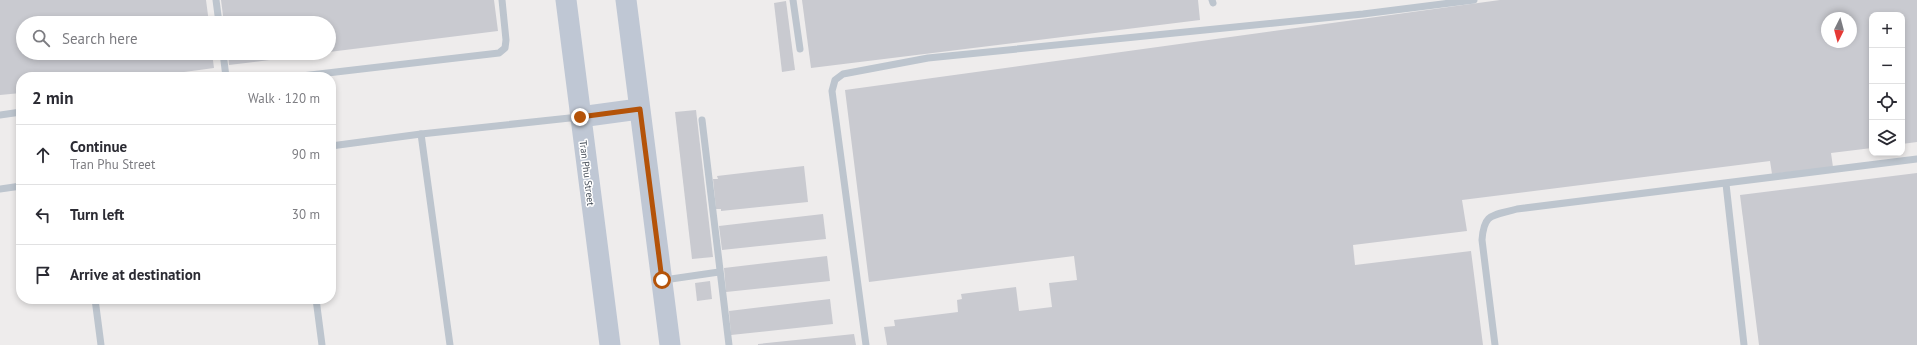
<!DOCTYPE html>
<meta charset="utf-8">
<style>
:root{--surface:#fff;--page:#f7f7f7;--text:#2b2b33;--muted:#7c7c81;--line:#e1e1e2}
body{margin:0;font-family:"PT Sans",sans-serif;background:var(--page);color:var(--text)}
.controls{position:absolute;right:12px;top:12px;display:grid;overflow:hidden;border-radius:8px;box-shadow:0 2px 6px #0003}
.controls button{width:36px;height:36px;display:grid;place-items:center;padding:0;border:0;border-bottom:1px solid var(--line);background:var(--surface);color:var(--text);font:20px sans-serif}
.compass{position:absolute;left:1821px;top:12px;width:36px;height:36px;border-radius:50%;background:var(--surface);box-shadow:0 2px 6px #0003;rotate:186deg}
.stop{position:absolute;width:12px;height:12px;margin:-9px;border:3px solid #b45309;border-radius:50%;background:#fff}
.stop.end{background:#b45309;border-color:#fff;box-shadow:0 1px 4px #0008}
.list{margin:0;padding:0;list-style:none}
h2{display:flex;justify-content:space-between;align-items:center;height:52px;margin:0;padding:0 16px;font-size:17px}
h2 small{font-size:13px;font-weight:400;color:var(--muted)}
.list li{display:grid;grid-template-columns:26px 1fr auto;gap:12px;align-items:center;box-sizing:border-box;height:60px;padding:0 16px;border-top:1px solid var(--line)}
.list b{display:block;font-size:15px;white-space:nowrap}
.list p{margin:0;font-size:13px;white-space:nowrap;color:var(--muted)}
.list em{font-size:13px;font-style:normal;color:var(--muted)}
.icon{flex:none;width:22px;height:22px;fill:none;stroke:currentColor;stroke-width:2;stroke-linecap:round;stroke-linejoin:round}
.map{position:relative;flex:none;width:1917px;height:345px;overflow:hidden}
.search{position:absolute;background:var(--surface);box-shadow:0 2px 6px #0003;left:16px;top:16px;width:320px;height:44px;display:flex;align-items:center;gap:10px;box-sizing:border-box;padding:0 14px;border-radius:22px;color:var(--muted);font-size:15px}
.panel{position:absolute;background:var(--surface);box-shadow:0 2px 6px #0003;left:16px;top:72px;width:320px;height:232px;border-radius:16px}
.map>svg:first-child{display:block}
.building{fill:#c9cad0;fill-rule:evenodd}
.lines{fill:none;stroke-linecap:round;stroke-linejoin:round}
.lane{stroke:#bdc5ce;stroke-width:7}
.secondary{stroke:#bfc7d4;stroke-width:21}
.route{stroke:#b45309;stroke-width:5}
.labels{text-anchor:middle;dominant-baseline:central;stroke-width:3;stroke-linejoin:round;paint-order:stroke}
.street-label{font-size:10px;fill:#454d58;stroke:#fff}
</style>
<div class="map">
<svg width="1917" height="345" viewBox="0 0 1917 345">
<rect width="100%" height="100%" fill="#eeecec"/>
<g class="building">
<polygon points="0,0 206,0 209,23 23,23 23,53 212,53 214,68 147,77 21,77 21,93 0,95"/>
<polygon points="221,0 494,0 498,31 329,52 329,23 224,23"/>
<polygon points="802,0 1198,0 1200,20 811,68"/>
<path d="M1500,0H1917V142L1902,144V15H1872V148L1831,153L1833,167L1772,174L1770,161L1462,200L1467,231L1353,245L1355,265L1471,251L1483,345H887L884,327L895,326L894,320L958,312L957,300L962,299L961,294L1016,287L1019,311L1052,307L1049,283L1077,280L1074,256L869,282L845,90ZM1827,18H1851V42H1827Z"/>
<polygon points="786,1 795,70 782,72 774,3"/>
<polygon points="228,53 317,53 317,54 229,65"/>
<polygon points="696,110 713,257 692,259 675,112"/>
<polygon points="804,166 808,202 721,211 721,209 716,209 713,179 718,179 717,176"/>
<polygon points="1917,173 1917,345 1759,345 1740,195"/>
<polygon points="823,214 826,239 722,250 719,226"/>
<polygon points="827,256 830,281 726,292 724,268"/>
<polygon points="710,281 712,299 697,301 695,283"/>
<polygon points="830,299 833,324 731,335 729,311"/>
<polygon points="854,334 856,345 758,345 758,344"/>
</g>
<g class="lines">
<g class="lane">
<polyline points="216,0 219,23"/>
<polyline points="793,0 800,49"/>
<polyline points="1212,0 1213,3"/>
<polyline points="223,53 226,77"/>
<polyline points="293,77 499,53 505,48 506,40 502,0"/>
<polyline points="0,115 21,112"/>
<polyline points="702,120 729,345"/>
<polyline points="421,134 450,345"/>
<polyline points="331,146 421,134 579,117"/>
<polyline points="1726,184 1744,345"/>
<polyline points="0,189 21,186"/>
<polyline points="664,280 719,272"/>
<polyline points="95,299 101,345"/>
<polyline points="316,299 322,345"/>
<polyline points="866,345 832,91 835,80 843,74 928,58 1363,14 1474,0"/>
<path d="M1495,345L1482,240C1484,212 1493,216 1517,209L1917,159"/>
</g>
<g class="secondary">
<polyline points="566,0 610,345"/>
<polyline points="626,0 670,345"/>
<polyline points="580,117 639,109"/>
</g>
</g>
<g class="lines">
<polyline class="route" points="580,117 640,109 662,280"/>
</g>
<g class="labels">
<g class="street-label">
<text transform="translate(587 173) rotate(83)">Tran Phu Street</text>
</g>
</g>
</svg>
<div class="controls">
<button>+</button>
<button>−</button>
<button><svg class="icon" aria-label="locate" viewBox="0 0 24 24"><circle cx="12" cy="12" r="6"/><path d="M12 2v4M12 18v4M2 12h4M18 12h4"/></svg></button>
<button><svg class="icon" aria-label="layers" viewBox="0 0 24 24"><path d="M12 4l9 5-9 5-9-5zM3 14l9 5 9-5"/></svg></button>
</div>
<svg class="compass" viewBox="-18 -18 36 36"><path d="M0-13l5 13h-10z" fill="#e53935"/><path d="M0 13l5-13h-10z" fill="#7c7c81"/></svg>
<div class="stop" style="left:662px;top:280px"></div>
<div class="stop end" style="left:580px;top:117px"></div>
<div class="search"><svg class="icon" aria-label="search" viewBox="0 0 24 24"><circle cx="10" cy="10" r="6"/><path d="M15 15l6 6"/></svg>Search here</div>
<section class="panel">
<h2>2 min<small>Walk · 120 m</small></h2>
<ul class="list">
<li><svg class="icon" aria-label="ahead" viewBox="0 0 24 24"><path d="M12 20V5M6 11l6-6 6 6"/></svg><div><b>Continue</b><p>Tran Phu Street</p></div><em>90 m</em></li>
<li><svg class="icon" aria-label="left" viewBox="0 0 24 24"><path d="M17 20v-9H6M10 6l-5 5 5 5"/></svg><div><b>Turn left</b></div><em>30 m</em></li>
<li><svg class="icon" aria-label="arrive" viewBox="0 0 24 24"><path d="M6 21V4h12l-3 4 3 4H6"/></svg><div><b>Arrive at destination</b></div></li>
</ul>
</section>
</div>
